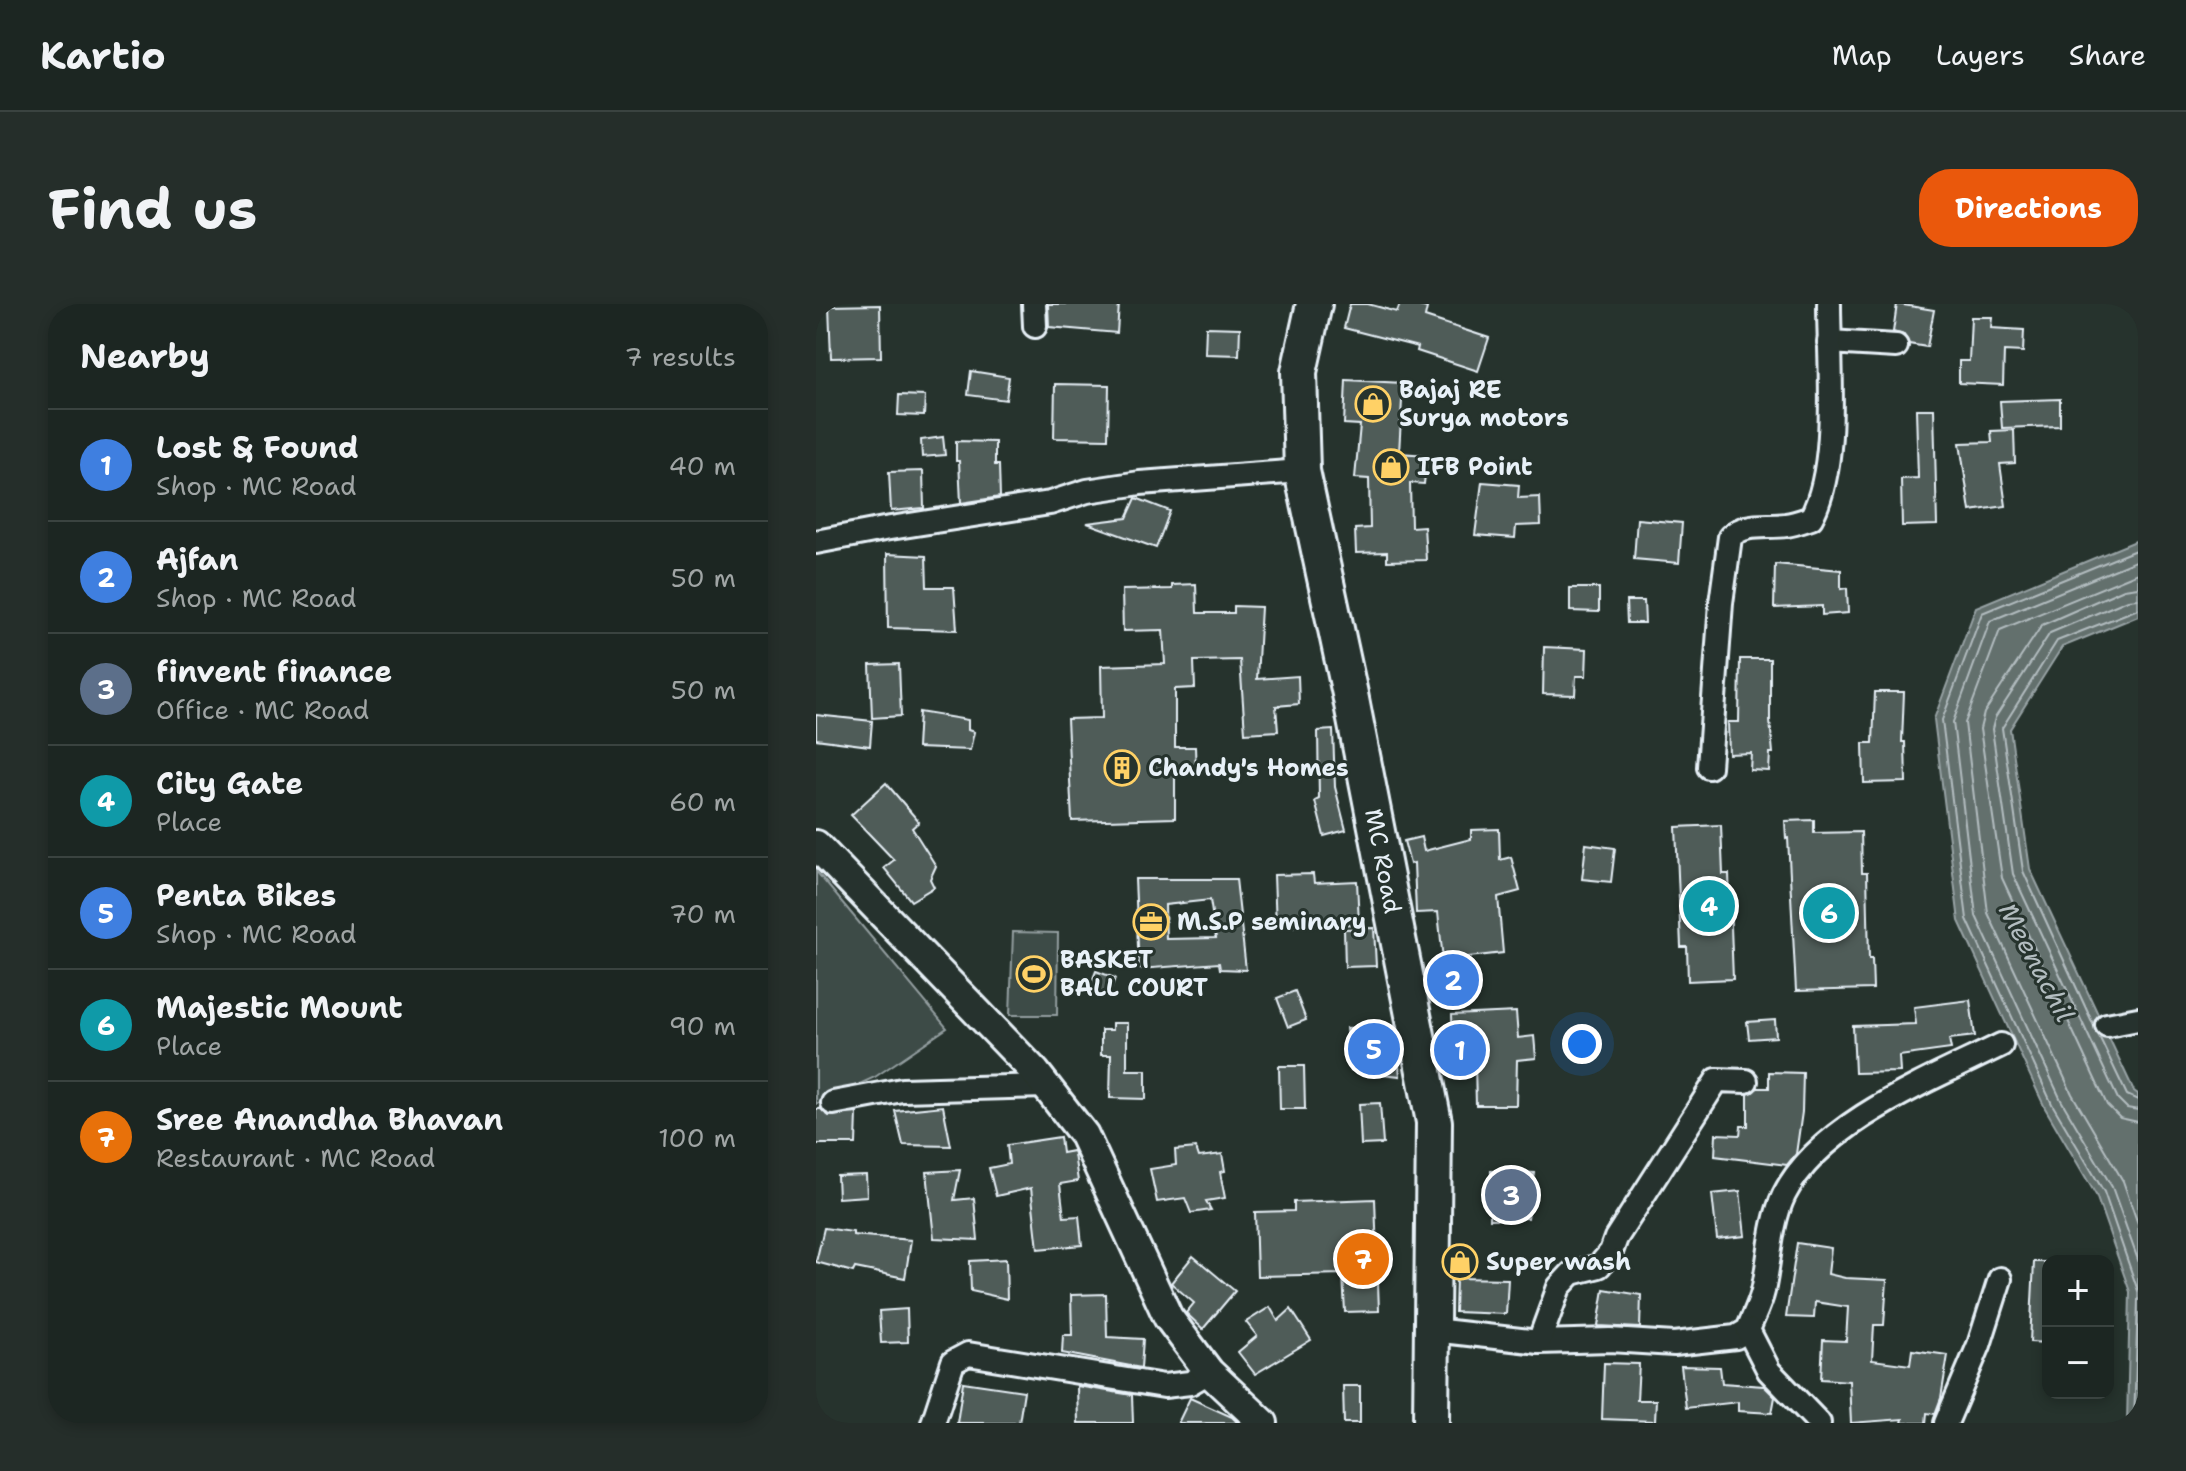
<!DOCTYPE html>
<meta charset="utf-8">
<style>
:root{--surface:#1c2622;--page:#252e2a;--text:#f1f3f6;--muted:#a0a5a5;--line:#3a4340;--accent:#ea580c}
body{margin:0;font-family:"Shantell Sans",sans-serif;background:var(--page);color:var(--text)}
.controls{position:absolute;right:24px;bottom:24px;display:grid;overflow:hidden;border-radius:16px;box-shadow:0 4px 12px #0003}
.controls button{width:72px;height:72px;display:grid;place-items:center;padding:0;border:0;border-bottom:2px solid var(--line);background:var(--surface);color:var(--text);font:40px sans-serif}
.you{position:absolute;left:766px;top:740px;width:28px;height:28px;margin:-20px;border:6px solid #fff;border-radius:50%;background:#1a73e8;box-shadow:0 0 0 12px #1a73e833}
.badge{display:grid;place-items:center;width:52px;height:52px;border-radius:50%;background:var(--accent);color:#fff;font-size:26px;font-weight:700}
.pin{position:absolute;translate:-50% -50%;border:4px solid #fff;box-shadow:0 2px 8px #0006}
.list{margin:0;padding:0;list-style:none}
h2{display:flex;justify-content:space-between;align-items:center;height:104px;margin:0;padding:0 32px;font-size:34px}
h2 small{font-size:26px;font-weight:400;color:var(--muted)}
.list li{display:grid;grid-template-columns:52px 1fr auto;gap:24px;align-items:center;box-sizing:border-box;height:112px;padding:0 32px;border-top:2px solid var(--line)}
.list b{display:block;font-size:30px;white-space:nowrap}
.list p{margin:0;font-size:26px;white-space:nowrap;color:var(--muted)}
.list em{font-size:26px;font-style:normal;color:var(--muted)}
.map{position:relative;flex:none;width:1322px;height:1119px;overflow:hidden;border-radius:32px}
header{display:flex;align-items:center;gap:48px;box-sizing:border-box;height:112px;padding:0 40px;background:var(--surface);border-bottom:2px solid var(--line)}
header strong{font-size:38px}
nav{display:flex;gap:44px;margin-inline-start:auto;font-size:28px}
.intro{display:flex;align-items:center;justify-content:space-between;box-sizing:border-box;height:192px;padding:0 48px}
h1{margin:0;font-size:56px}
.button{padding:20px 36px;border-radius:32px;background:var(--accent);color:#fff;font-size:28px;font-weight:700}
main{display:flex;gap:48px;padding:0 48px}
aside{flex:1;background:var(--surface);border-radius:32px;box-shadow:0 4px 12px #0003}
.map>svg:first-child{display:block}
.green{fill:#3e4b47;stroke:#939ea0;stroke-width:2}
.water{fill:#636f6d;stroke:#98a3a5;stroke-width:2}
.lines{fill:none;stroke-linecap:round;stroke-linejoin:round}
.shore{stroke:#b3bdc0;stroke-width:2}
.building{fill:#505c59;stroke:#e8f1f8;stroke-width:2;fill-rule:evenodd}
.minor-casing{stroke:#e8f1f8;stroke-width:28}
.tertiary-casing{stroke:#e8f1f8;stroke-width:34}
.primary-casing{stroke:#e8f1f8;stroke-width:40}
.minor{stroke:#26332d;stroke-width:22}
.tertiary{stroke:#26332d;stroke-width:28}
.primary{stroke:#26332d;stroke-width:34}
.labels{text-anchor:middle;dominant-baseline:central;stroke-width:6;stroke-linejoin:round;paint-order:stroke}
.poi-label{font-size:24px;font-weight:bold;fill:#e8f1f8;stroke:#26332d;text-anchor:start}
.street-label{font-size:24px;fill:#e8f1f8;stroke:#26332d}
.water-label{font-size:26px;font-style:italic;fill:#b3bdc0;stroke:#26332d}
</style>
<header>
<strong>Kartio</strong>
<nav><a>Map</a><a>Layers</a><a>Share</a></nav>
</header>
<div class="intro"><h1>Find us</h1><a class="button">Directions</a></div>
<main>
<aside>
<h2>Nearby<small>7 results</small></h2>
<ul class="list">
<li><span class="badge" style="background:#3f7fe0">1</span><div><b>Lost &amp; Found</b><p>Shop · MC Road</p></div><em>40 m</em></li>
<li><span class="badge" style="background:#3f7fe0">2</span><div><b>Ajfan</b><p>Shop · MC Road</p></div><em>50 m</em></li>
<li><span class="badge" style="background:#5c6f8a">3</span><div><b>finvent finance</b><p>Office · MC Road</p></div><em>50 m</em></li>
<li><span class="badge" style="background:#0f9aa8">4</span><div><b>City Gate</b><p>Place</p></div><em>60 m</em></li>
<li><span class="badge" style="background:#3f7fe0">5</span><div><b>Penta Bikes</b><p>Shop · MC Road</p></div><em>70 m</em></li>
<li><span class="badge" style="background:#0f9aa8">6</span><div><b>Majestic Mount</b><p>Place</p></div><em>90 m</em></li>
<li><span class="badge" style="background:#e8710a">7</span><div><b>Sree Anandha Bhavan</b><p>Restaurant · MC Road</p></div><em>100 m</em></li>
</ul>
</aside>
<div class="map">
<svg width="1322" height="1119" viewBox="0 0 1322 1119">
<rect width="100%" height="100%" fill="#26332d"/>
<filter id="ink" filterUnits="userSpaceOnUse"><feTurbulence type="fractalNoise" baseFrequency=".0125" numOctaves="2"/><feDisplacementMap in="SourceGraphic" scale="16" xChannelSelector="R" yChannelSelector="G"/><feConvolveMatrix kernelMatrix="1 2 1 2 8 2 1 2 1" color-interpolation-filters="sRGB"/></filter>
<g filter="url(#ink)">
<g class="green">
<polygon points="0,567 131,724 59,773 0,800"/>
<polygon points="197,628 242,629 241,711 194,711"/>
</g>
<polygon class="water" points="1322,236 1322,312 1246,343 1194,425 1214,565 1318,787 1322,790 1322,1119 1311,1119 1314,988 1280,891 1229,804 1143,617 1118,415 1160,303"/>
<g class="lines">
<g class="shore">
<polyline points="1322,245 1166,309 1126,416 1151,615 1236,800 1288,888 1322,987"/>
<polyline points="1322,256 1174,317 1137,418 1160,612 1245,796 1296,883 1322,956"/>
<polyline points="1322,269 1184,326 1149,419 1172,609 1256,790 1307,877 1322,920"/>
<polyline points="1322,283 1308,285 1226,321 1168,409 1164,425 1186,574 1291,801 1304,814 1322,818"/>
<polyline points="1322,295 1312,296 1234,329 1179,414 1176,425 1197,570 1302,795 1311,804 1322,806"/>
<polyline points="1278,722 1207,567 1186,424 1241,337 1322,305"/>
<polyline points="1282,730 1311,791 1322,796"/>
<polyline points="1318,1119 1322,995"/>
</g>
</g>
<g class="building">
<polygon points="232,0 303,0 301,29 233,23"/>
<polygon points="534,0 552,0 581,8 584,0 595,0 611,4 609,13 673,34 662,67 601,47 602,43 528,24"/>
<polygon points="1081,0 1118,6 1111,43 1093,40 1088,31 1077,28"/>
<polygon points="64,1 65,53 15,54 13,2"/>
<polygon points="1155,13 1176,13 1175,24 1208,26 1207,48 1188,47 1187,81 1143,79 1143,57 1153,57"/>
<polygon points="390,23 424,24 423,51 389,50"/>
<polygon points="155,67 193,73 190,96 152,91"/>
<polygon points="530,76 587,79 583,149 611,151 608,180 594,179 595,223 608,222 610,256 571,257 571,248 540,249 539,225 554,224 553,175 539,174 544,121 528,120"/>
<polygon points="239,80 293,81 292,135 238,134"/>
<polygon points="83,91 109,92 108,112 82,111"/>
<polygon points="1244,95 1244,122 1186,124 1184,97"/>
<polygon points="1100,105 1118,105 1121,221 1086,222 1085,175 1102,174"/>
<polygon points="1198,126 1199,159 1184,160 1190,202 1154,207 1144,139 1176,138 1175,127"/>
<polygon points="127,133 129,151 106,153 105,136"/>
<polygon points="140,137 179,138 179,161 183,161 184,193 145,199 143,157 140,157"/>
<polygon points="107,167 108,204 75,207 73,168"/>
<polygon points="666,178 703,181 702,194 724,193 725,221 700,222 699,234 659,231"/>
<polygon points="320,194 354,207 340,244 271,219 311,214"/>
<polygon points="821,215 866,219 863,259 818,255"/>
<polygon points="71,250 110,252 111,283 138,283 141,326 72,324"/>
<polygon points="959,260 1025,266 1025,285 1031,284 1032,309 1006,311 1006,302 958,304"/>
<polygon points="380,280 381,309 418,309 418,302 445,303 441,375 482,372 483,400 460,402 462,427 429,429 424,356 378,357 379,384 359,385 359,443 379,443 380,470 359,471 359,514 256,517 251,415 286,414 285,362 349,360 347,326 307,327 306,286 356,285 356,281"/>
<polygon points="754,284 783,284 783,308 754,307"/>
<polygon points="810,297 828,297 829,319 811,319"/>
<polygon points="728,343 771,345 770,372 760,372 759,391 727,390"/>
<polygon points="924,355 954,355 954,417 957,449 954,449 953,467 934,466 935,449 913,450 912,418 923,418"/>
<polygon points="83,360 85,412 56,414 54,361"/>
<polygon points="1059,388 1088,388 1086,438 1089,438 1090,478 1048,479 1047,439 1057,439"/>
<polygon points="103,408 152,416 152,426 158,428 154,446 101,444"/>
<polygon points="0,411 56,417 54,442 0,435"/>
<polygon points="517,426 519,483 530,526 508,532 499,497 503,495 502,427"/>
<polygon points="70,479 103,518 96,524 120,562 114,575 118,583 95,597 68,564 78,556 35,511"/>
<polygon points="998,516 998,529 1045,528 1046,569 1051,569 1053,655 1056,655 1057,685 980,687 972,534 970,535 969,517"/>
<polygon points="905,521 907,570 913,570 917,675 872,677 871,643 865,643 860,523"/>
<polygon points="683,525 684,556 695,553 704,587 682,593 687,649 627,656 622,608 600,609 598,559 594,560 588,537 605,533 608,547 655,535 655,526"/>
<polygon points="770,540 799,544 795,578 766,575"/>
<polygon points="497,570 498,579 541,577 543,620 460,623 458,571"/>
<path d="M319,575H420L430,666L404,665L403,659L323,665ZM394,596L400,634L350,635L349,601Z"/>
<polygon points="558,624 560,662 529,663 528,625"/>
<polygon points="280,667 299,674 292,692 273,685"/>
<polygon points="479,687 490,716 472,723 461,694"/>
<polygon points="1154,696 1159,732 1133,735 1135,745 1083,752 1084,768 1039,769 1037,722 1100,720 1098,703"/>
<polygon points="700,708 702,734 718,732 720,754 701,756 700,801 660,801 659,760 638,764 633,739 637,738 636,711"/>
<polygon points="959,716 960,733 933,735 931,718"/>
<polygon points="296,719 311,719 311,766 330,766 330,795 294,794 295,751 285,751 285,726 296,726"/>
<polygon points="579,722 584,772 535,766 531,724"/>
<polygon points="463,762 488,762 489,805 464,805"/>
<polygon points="953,768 987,769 986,808 980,850 971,861 899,852 900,830 924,831 925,822 932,822 932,790 942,784 953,784"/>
<polygon points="564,799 567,840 545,841 543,800"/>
<polygon points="127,802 135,842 87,841 79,807"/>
<polygon points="0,805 5,805 13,812 41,809 40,840 0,840"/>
<polygon points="244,833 246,849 257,847 258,850 262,877 244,880 248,913 263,912 266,941 222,945 215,884 180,892 173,864 193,860 191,841"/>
<polygon points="380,844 383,853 406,850 409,867 404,868 409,894 390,897 395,906 375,909 369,894 341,898 334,865 360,861 359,846"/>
<polygon points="144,866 138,896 158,894 162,936 118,934 111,868"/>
<polygon points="675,867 718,869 712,914 674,915"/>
<polygon points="50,871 51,892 22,894 21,872"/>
<polygon points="924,887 929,932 901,935 896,890"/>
<polygon points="559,895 563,1007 529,1008 527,970 441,972 439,908 478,907 478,898"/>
<polygon points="8,924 37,928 37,931 95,936 89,974 39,964 37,968 0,958"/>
<polygon points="981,939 1015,944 1012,970 1029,974 1071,976 1068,1021 1058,1021 1056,1056 1094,1061 1096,1046 1132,1051 1125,1094 1119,1110 1111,1109 1110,1119 1086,1119 1087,1115 1035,1119 1033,1077 1005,1075 1007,1036 1030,1037 1032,1003 999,998 998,1014 970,1013"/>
<polygon points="377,952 419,987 387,1025 370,1009 378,999 355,979"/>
<polygon points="190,955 191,995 155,987 154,957"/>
<polygon points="1218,958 1232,958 1232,1039 1214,1038"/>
<polygon points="640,974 692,975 690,1010 639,1008"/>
<polygon points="788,985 825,991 824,1024 782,1022"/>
<polygon points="290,990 291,1033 327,1035 325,1064 246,1049 247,1031 256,1031 255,991"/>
<polygon points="454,1003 462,1017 475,1005 495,1036 439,1070 422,1048 441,1032 430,1018"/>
<polygon points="91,1005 92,1038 65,1039 63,1007"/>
<polygon points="788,1059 823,1060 821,1096 840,1096 839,1117 786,1115"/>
<polygon points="865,1062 904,1063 906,1079 948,1082 959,1093 956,1109 922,1107 922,1098 870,1104"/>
<polygon points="147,1078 208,1087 203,1119 141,1119"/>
<polygon points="261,1082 316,1091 317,1119 262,1119"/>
<polygon points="527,1082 544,1082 544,1119 528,1119"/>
<polygon points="374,1094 416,1113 422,1119 362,1119"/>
</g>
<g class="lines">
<defs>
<g id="minor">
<polyline points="218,0 219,22"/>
<polyline points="1013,38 1080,42"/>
<polyline points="0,238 68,225 234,199 271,187 324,179 486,167"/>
<path d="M893,463L905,299L914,233C929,218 950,224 970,221C978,220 986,217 995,214C1024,161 1013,61 1013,0"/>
<polyline points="1291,721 1322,715"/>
<polyline points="17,799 86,786 231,782"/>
<path d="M617,1026L723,1038L794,1036L858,1040L920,1033L932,1026C937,1013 944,1000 947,987C954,956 954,920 968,891C1004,819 1116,775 1185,741"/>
<polyline points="932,1026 953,1067 1003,1119"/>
<polyline points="723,1038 743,983 756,969 783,962 795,948 800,934 901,776 930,777"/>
<polyline points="117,1119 137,1058 152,1050 348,1082 374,1079 393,1068"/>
<polyline points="1130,1119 1163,1041 1184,975"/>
</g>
<polyline id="tertiary" points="0,541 219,768 268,831 352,1013 393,1068 447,1119"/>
<polyline id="primary" points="498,0 483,68 486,167 534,390 618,818 615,1119"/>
</defs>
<use href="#minor" class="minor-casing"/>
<use href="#tertiary" class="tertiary-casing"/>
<use href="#primary" class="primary-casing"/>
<use href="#minor" class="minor"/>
<use href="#tertiary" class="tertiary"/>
<use href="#primary" class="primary"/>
</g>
</g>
<defs>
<symbol id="shop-ring" viewBox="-11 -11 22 22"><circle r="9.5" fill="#26332d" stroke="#ffd166" stroke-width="1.5"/><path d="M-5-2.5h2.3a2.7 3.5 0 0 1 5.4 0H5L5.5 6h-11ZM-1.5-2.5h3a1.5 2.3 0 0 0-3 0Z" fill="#ffd166"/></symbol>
<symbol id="building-ring" viewBox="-11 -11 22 22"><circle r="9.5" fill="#26332d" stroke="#ffd166" stroke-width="1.5"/><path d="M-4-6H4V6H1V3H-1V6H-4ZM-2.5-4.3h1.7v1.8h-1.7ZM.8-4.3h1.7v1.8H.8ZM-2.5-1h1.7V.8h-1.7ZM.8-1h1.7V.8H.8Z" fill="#ffd166"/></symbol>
<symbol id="office-ring" viewBox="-11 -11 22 22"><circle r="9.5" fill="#26332d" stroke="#ffd166" stroke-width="1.5"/><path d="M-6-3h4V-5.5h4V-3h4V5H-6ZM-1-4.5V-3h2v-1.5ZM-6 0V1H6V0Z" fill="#ffd166"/></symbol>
<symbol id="stadium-ring" viewBox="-11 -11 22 22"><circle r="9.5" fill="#26332d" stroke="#ffd166" stroke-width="1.5"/><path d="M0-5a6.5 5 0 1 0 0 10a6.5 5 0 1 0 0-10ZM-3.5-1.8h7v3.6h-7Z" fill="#ffd166"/></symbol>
</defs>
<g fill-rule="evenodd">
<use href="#shop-ring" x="537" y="80" width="40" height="40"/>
<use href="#shop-ring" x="555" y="143" width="40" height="40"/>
<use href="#building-ring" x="286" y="444" width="40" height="40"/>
<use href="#office-ring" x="315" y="598" width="40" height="40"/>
<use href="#stadium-ring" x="198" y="650" width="40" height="40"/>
<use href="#shop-ring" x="624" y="938" width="40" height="40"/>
</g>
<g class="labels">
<g class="poi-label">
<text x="583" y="86">Bajaj RE<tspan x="583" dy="28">Surya motors</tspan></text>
<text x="601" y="163">IFB Point</text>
<text x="332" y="464">Chandy's Homes</text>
<text x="361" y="618">M.S.P seminary</text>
<text x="244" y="656">BASKET<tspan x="244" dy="28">BALL COURT</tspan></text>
<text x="670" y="958">Super wash</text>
</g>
<g class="street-label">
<text transform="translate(567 557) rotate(79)">MC Road</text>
</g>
<g class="water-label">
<text transform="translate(1221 658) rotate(62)">Meenachil</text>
</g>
</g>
</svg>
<div class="controls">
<button>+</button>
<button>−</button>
</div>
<div class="you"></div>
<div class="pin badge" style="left:644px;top:746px;background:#3f7fe0">1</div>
<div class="pin badge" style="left:637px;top:676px;background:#3f7fe0">2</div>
<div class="pin badge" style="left:695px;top:891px;background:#5c6f8a">3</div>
<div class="pin badge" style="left:893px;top:602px;background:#0f9aa8">4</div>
<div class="pin badge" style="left:558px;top:745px;background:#3f7fe0">5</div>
<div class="pin badge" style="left:1013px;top:609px;background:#0f9aa8">6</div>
<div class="pin badge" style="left:547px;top:955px;background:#e8710a">7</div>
</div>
</main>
